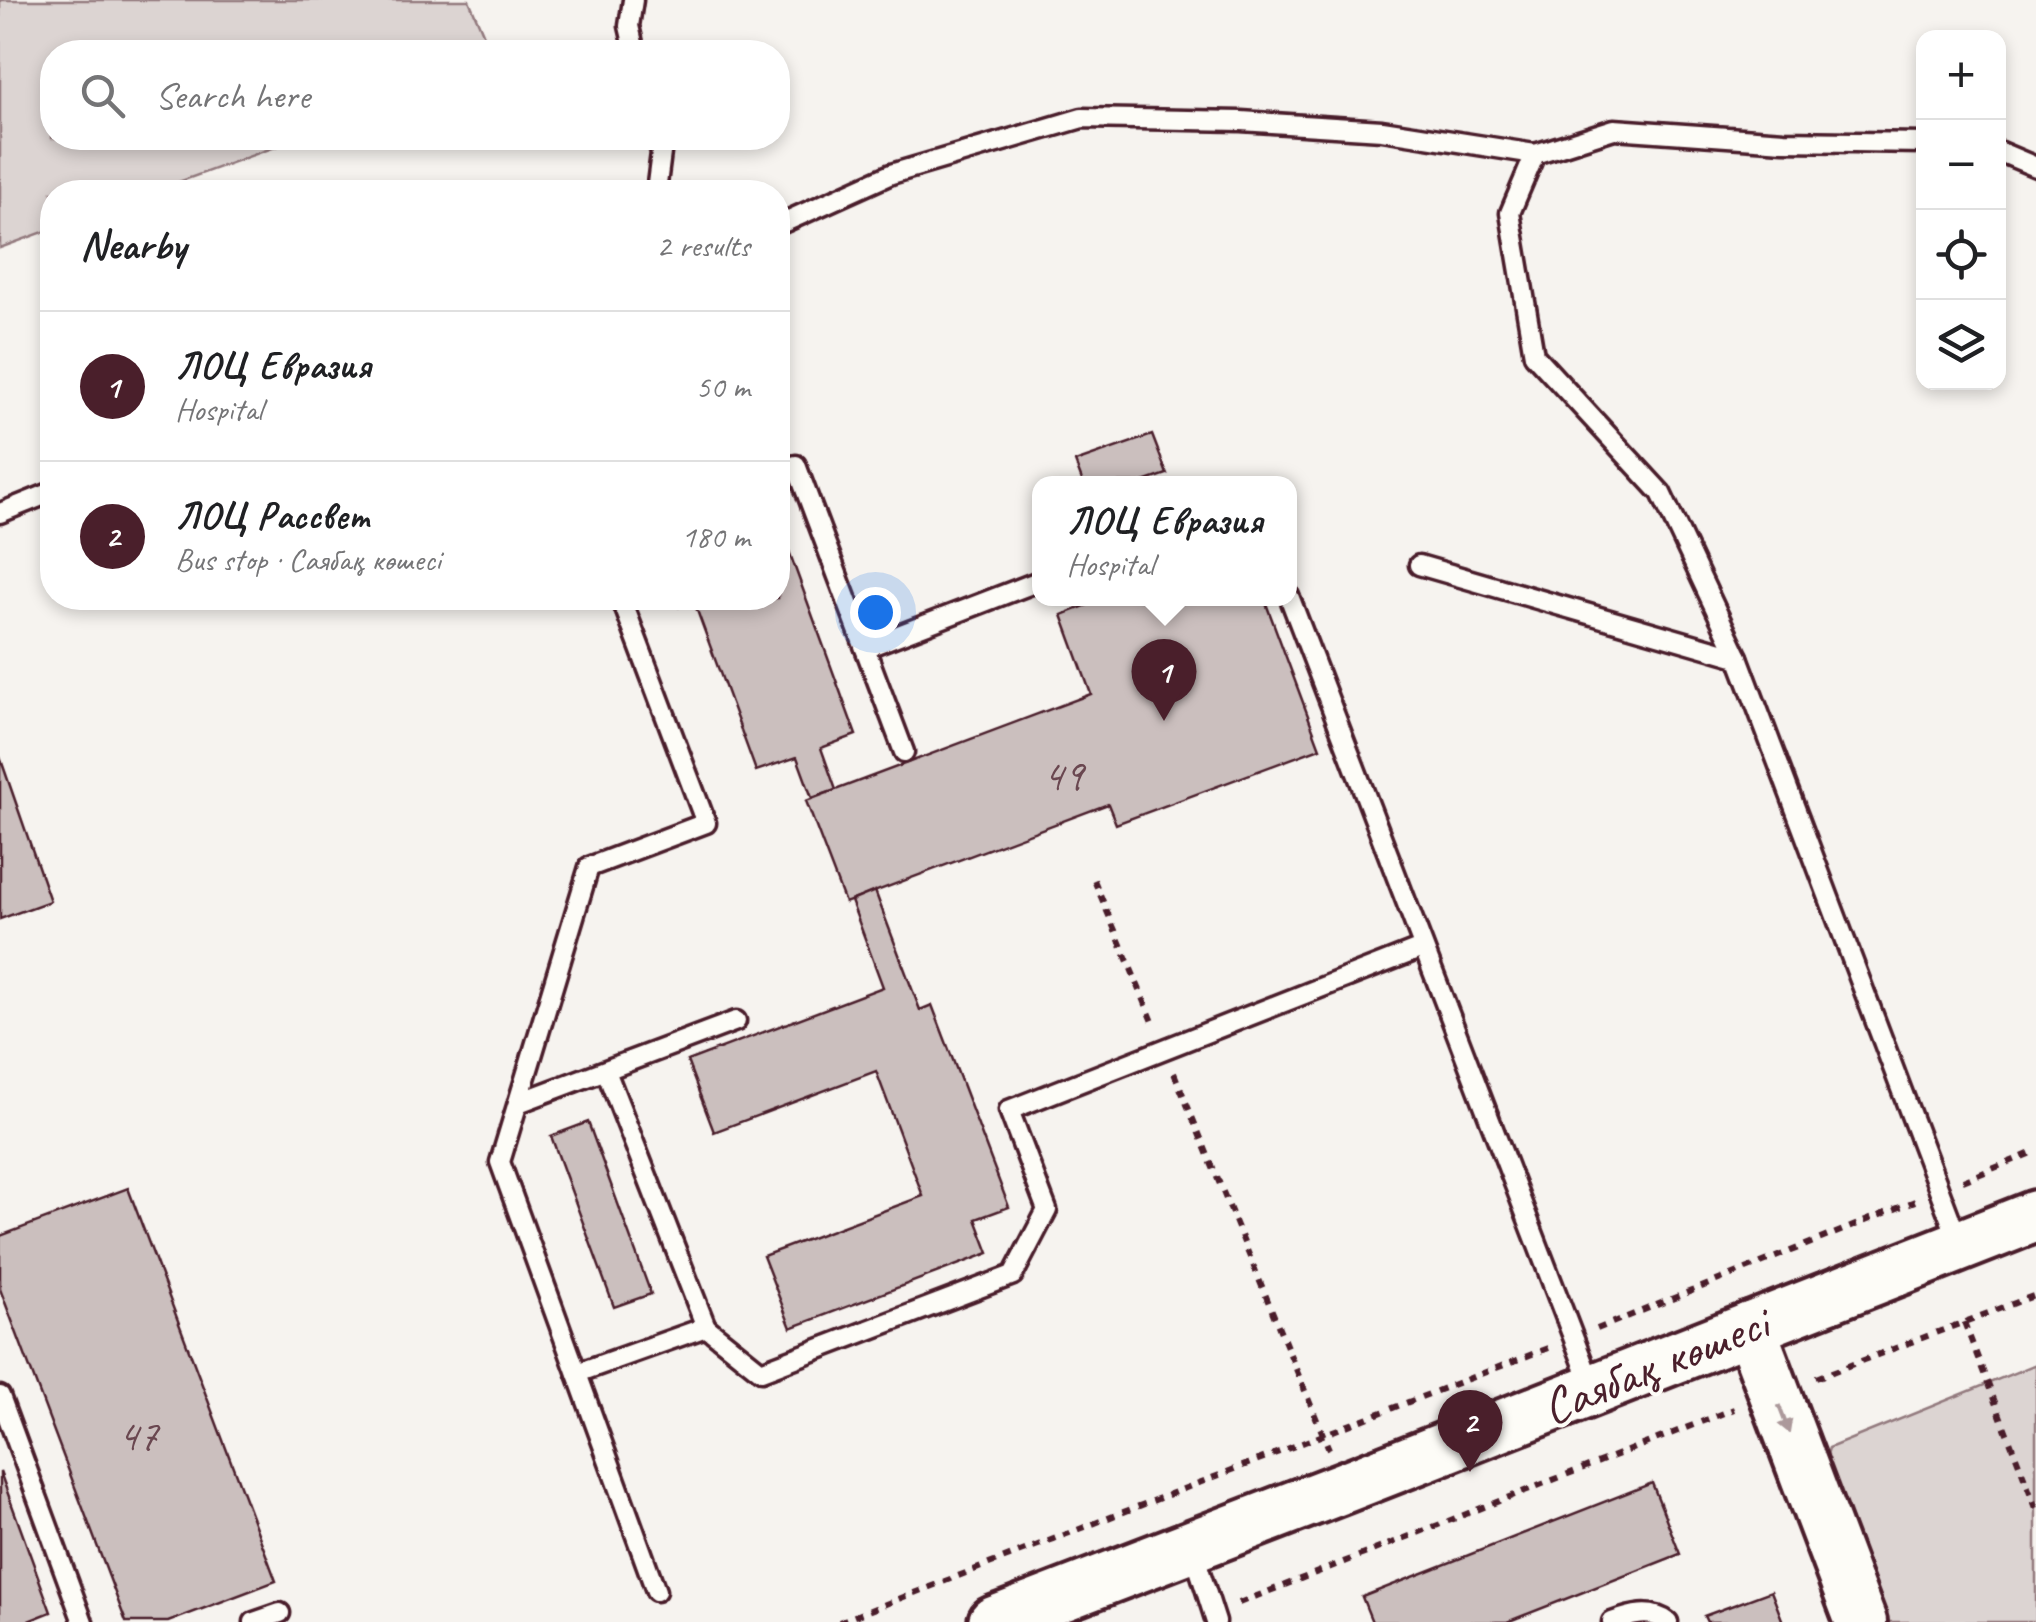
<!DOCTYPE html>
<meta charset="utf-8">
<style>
:root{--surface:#fff;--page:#f6f6f6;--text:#202124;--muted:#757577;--line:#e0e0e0;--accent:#4a1f2b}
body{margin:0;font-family:Caveat,sans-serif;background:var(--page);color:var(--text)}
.controls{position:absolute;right:30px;top:30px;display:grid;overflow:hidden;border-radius:20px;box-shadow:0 5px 15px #0003}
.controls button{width:90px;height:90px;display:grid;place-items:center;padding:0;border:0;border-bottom:2px solid var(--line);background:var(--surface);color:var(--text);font:50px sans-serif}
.you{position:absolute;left:875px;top:612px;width:35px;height:35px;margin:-25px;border:8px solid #fff;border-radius:50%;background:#1a73e8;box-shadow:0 0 0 15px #1a73e833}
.badge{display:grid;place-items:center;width:65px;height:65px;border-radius:50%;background:var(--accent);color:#fff;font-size:32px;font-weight:700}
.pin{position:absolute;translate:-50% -82px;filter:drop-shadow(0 2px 5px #0008)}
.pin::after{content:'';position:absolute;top:52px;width:35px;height:30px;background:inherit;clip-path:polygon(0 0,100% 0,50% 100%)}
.popup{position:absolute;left:1032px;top:476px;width:265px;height:130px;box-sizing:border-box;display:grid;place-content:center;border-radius:20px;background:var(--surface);filter:drop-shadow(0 2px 8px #0005);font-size:32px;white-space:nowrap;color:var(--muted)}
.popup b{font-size:38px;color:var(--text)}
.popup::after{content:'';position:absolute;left:50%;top:100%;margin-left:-20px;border:20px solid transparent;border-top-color:var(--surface)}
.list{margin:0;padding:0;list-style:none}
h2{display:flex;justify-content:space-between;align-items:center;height:130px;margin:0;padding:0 40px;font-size:42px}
h2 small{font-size:32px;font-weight:400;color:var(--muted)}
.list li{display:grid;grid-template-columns:65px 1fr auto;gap:30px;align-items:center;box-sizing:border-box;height:150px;padding:0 40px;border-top:2px solid var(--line)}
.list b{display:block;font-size:38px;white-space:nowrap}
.list p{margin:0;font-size:32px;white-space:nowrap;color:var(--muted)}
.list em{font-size:32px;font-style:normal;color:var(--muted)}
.icon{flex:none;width:55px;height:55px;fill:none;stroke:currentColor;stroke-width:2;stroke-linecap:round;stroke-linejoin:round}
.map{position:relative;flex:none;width:2036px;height:1622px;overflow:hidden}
.search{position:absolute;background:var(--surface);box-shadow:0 5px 15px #0003;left:40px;top:40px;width:750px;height:110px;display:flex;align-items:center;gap:25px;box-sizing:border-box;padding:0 35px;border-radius:40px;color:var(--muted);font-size:38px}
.panel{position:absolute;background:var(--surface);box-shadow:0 5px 15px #0003;left:40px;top:180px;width:750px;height:430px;border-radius:40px}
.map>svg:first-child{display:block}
.green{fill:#dcd4d2;stroke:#937a7e;stroke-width:2.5}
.building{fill:#cbbfbe;stroke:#4a1f2b;stroke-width:2.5}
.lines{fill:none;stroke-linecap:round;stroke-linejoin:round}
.lane-casing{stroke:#4a1f2b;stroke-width:25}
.secondary-casing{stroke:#4a1f2b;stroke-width:58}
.path{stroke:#4a1f2b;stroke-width:6;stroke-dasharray:8 8;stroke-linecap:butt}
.lane{stroke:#fdfcf7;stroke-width:18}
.secondary{stroke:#fdfcf7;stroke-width:50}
.oneway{fill:#ac999b}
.labels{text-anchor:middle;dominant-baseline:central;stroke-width:8;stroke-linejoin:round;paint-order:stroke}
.number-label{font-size:45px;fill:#6a4750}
.street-label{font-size:50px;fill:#4a1f2b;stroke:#fdfcf7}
</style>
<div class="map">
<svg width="2036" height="1622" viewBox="0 0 2036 1622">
<rect width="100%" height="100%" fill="#f6f3ef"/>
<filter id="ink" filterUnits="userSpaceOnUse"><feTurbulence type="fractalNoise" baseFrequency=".01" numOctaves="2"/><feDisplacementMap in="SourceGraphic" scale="20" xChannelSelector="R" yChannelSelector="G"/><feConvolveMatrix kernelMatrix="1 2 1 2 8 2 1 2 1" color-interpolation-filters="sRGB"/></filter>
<g filter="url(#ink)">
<g class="green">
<polygon points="0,0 469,0 491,52 52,52 52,138 300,138 151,192 52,192 52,229 0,248"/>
<polygon points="2036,1364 2036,1622 1878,1622 1820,1480 1829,1448"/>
</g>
<g class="building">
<polygon points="1152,435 1167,474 1141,483 1083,483 1075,462"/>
<polygon points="778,521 856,735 821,748 836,790 812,798 797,757 756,771 694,602 679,607 675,598 778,598"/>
<polygon points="1105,598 1264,598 1320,748 1116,824 1108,804 845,903 806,801 1091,694 1062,615"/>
<polygon points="0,757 50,901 0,919"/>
<polygon points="875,891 920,1010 932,1005 1009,1207 976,1219 989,1253 791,1328 763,1256 923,1196 876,1071 714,1132 687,1061 883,987 851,901"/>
<polygon points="588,1122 651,1294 614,1307 551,1136"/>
<polygon points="128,1188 276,1581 168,1622 126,1622 0,1289 0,1236"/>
<polygon points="0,1472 51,1612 26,1622 0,1622"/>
<polygon points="1652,1483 1680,1554 1507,1622 1372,1622 1362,1597"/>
<polygon points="1771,1591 1783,1622 1707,1622 1704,1616"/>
</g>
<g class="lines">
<defs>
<g id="lane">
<polyline points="633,0 629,26 635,52"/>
<polyline points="1998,151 2036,167"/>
<polyline points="656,192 661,153 657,138"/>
<polyline points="778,225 891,174 1082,118 1241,121 1382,130 1535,154"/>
<polyline points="778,472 796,465 904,752"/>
<polyline points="0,513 52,492"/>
<polyline points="1419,565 1738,657 1960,1245"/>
<polyline points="1289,596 1593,1389"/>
<polyline points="621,598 706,823 589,867 500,1162 656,1591"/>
<polyline points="865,648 1039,581"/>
<polyline points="1738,657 1661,493 1534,355 1510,213 1535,154 1614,129 1784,141 1924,143"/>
<polyline points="606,1071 706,1327"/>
<polyline points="518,1103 736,1021"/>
<polyline points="577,1373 706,1327 761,1371 1013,1275 1047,1210 1009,1110 1422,948"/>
<polyline points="0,1396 83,1622"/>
<polyline points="1193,1550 1216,1622"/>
<polyline points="254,1622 280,1613"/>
<path d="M1612,1622C1631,1615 1651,1609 1668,1622"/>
</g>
<g id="secondary">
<polyline points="1750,1328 1861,1622"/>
<polyline points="994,1622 1345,1487 2036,1216"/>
</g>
</defs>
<use href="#lane" class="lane-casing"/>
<use href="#secondary" class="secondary-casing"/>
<g class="path">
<polyline points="1094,880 1154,1024"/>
<polyline points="1174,1073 1329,1449"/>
<polyline points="1963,1181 2036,1151"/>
<polyline points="1964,1322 2036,1508"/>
<polyline points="1597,1329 1915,1201"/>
<polyline points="1816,1378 2036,1295"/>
<polyline points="1239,1603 1734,1409"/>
<polyline points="839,1622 1548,1348"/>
</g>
<use href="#lane" class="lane"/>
<use href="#secondary" class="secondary"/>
</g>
<defs><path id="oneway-solid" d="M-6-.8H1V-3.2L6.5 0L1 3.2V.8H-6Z" transform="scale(2.5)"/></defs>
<use class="oneway" href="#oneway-solid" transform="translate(1784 1419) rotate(69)"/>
</g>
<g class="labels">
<g class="number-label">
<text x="1063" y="775">49</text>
<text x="138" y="1435">47</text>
</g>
<g class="street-label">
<text transform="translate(1655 1365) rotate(-22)">Саябақ көшесі</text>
</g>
</g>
</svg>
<div class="controls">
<button>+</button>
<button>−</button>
<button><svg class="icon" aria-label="locate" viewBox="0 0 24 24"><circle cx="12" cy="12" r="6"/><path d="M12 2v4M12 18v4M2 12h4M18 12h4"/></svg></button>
<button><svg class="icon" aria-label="layers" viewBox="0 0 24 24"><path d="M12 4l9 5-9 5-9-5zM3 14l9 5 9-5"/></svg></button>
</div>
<div class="you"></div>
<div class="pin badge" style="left:1164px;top:721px">1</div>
<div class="popup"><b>ЛОЦ Евразия</b>Hospital</div>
<div class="pin badge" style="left:1470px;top:1472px">2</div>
<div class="search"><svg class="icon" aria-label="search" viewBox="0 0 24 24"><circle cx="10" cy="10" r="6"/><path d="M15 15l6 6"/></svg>Search here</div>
<section class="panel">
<h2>Nearby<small>2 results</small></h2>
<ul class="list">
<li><span class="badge">1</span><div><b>ЛОЦ Евразия</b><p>Hospital</p></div><em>50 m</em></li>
<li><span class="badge">2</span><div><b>ЛОЦ Рассвет</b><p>Bus stop · Саябақ көшесі</p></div><em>180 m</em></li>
</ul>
</section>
</div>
